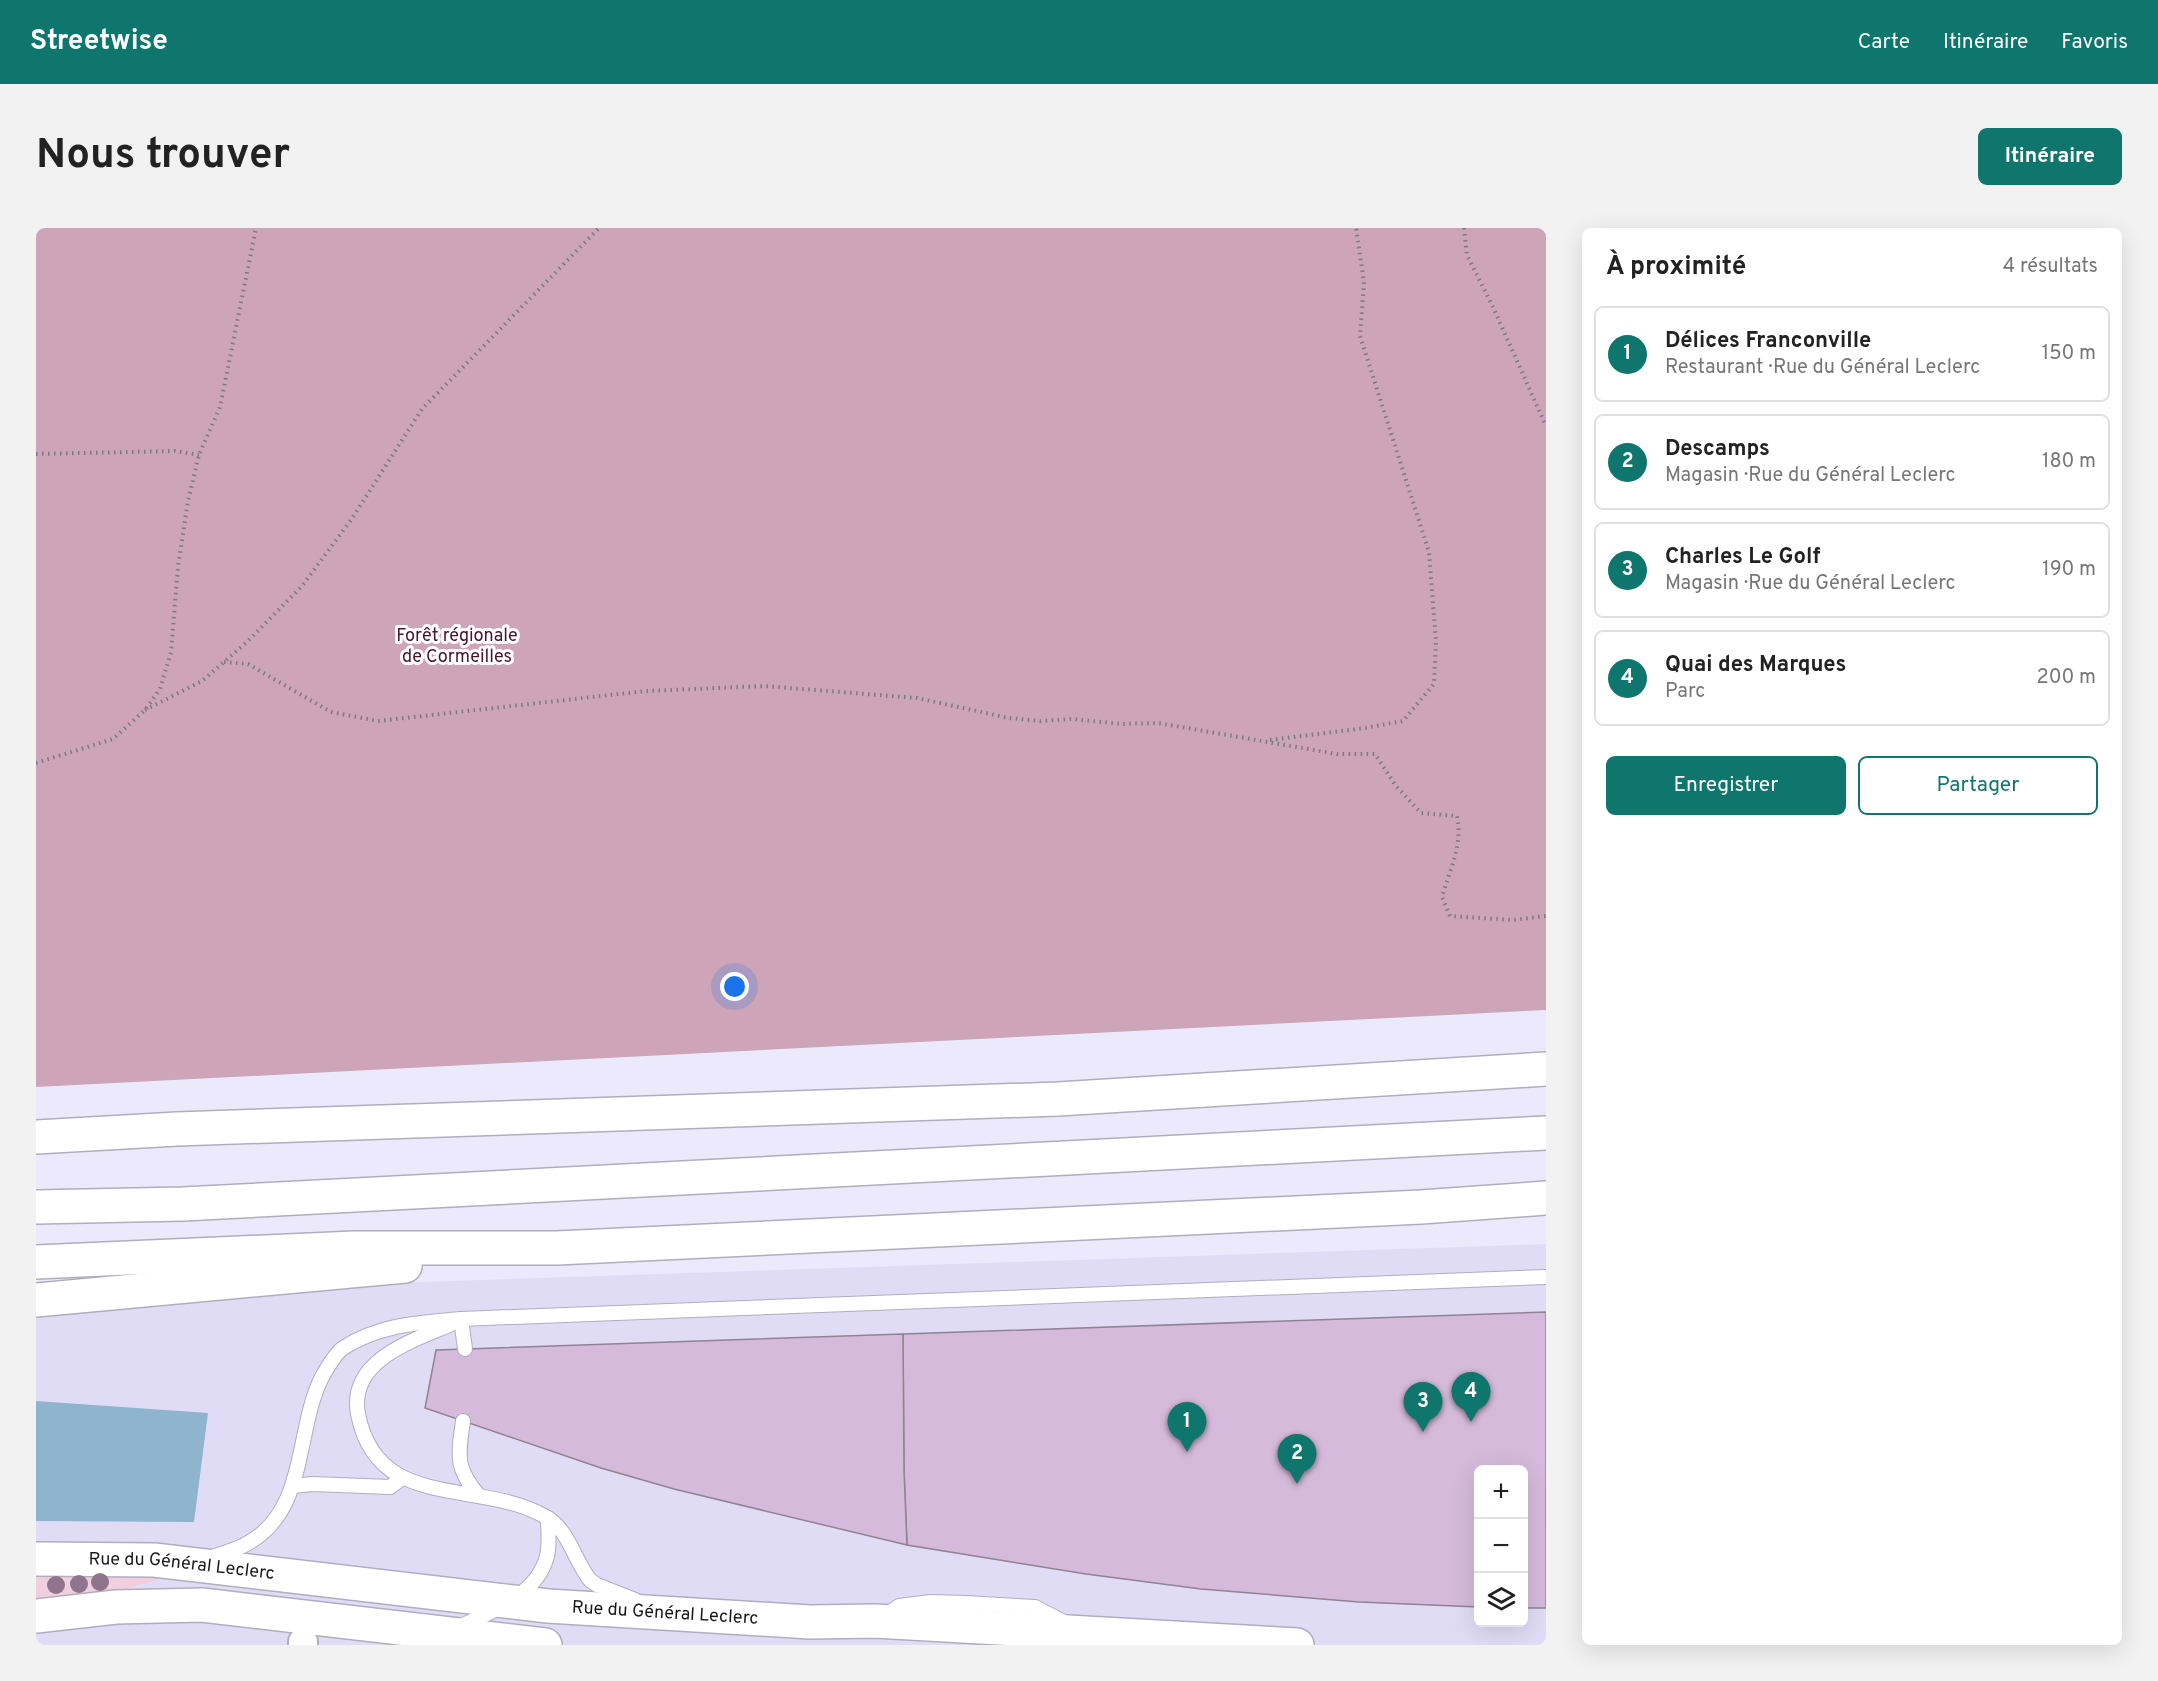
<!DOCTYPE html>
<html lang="fr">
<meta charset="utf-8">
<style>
:root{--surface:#fff;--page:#f2f2f2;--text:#222;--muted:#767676;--line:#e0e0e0;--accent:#0f766e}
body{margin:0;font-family:Overpass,sans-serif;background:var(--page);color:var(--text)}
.controls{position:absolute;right:18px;bottom:18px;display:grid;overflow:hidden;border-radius:9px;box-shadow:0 6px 24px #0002}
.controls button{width:54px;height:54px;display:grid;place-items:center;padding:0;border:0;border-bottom:2px solid var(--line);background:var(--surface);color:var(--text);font:30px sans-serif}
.you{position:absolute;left:699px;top:759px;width:21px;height:21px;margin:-15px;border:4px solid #fff;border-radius:50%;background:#1a73e8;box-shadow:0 0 0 9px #1a73e833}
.badge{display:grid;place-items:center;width:39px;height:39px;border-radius:50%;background:var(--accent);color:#fff;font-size:20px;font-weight:700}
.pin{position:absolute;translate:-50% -50px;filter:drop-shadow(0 2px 3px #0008)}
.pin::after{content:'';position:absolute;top:32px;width:21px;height:18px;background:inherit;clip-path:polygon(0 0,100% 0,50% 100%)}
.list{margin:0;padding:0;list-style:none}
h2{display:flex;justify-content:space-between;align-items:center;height:78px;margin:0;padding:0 24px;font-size:26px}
h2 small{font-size:20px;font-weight:400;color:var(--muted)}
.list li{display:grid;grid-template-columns:39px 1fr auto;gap:18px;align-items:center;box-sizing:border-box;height:96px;margin:0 12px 12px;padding:0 12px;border:2px solid var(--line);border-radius:9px}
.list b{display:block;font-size:22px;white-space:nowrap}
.list p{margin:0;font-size:20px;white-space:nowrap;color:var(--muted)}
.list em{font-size:20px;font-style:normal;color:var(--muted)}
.actions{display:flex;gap:12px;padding:18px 24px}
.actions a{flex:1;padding:14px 0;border:2px solid var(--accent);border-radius:9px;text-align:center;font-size:21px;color:var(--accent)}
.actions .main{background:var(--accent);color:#fff}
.icon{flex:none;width:33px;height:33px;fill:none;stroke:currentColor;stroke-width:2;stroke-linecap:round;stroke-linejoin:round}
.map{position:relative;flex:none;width:1510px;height:1417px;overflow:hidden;border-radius:9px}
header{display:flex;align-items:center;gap:36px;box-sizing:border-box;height:84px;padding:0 30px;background:var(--accent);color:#fff}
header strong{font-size:28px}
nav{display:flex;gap:33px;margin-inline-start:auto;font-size:21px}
.intro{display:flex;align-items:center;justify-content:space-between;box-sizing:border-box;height:144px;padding:0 36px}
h1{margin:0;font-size:42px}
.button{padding:15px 27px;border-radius:9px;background:var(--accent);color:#fff;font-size:21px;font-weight:700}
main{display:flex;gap:36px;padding:0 36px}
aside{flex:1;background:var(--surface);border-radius:9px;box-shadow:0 6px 24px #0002}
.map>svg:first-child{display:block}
.built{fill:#e0dcf6;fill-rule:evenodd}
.green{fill:#f1cfdf}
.forest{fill:#cda4b8}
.water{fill:#8fb4cd}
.building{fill:#d5badb;stroke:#908392;stroke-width:1.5}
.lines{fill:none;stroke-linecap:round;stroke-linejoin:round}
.lane-casing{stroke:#b0adbf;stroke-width:16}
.street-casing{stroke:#b0adbf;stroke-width:32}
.secondary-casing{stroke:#b0adbf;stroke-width:36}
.highway-casing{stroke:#b0adbf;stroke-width:36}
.path{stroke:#7c7986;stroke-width:4;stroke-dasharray:1.5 4.5;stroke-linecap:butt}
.lane{stroke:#fff;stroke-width:14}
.street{stroke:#fff;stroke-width:28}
.secondary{stroke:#fff;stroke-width:33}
.highway{stroke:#fff;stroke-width:33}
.tree{fill:#90748d}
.labels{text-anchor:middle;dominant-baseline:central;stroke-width:6;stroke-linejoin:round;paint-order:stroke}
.park-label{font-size:18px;fill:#451431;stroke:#fff}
.street-label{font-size:18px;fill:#19171e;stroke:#fff}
</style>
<header>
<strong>Streetwise</strong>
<nav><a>Carte</a><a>Itinéraire</a><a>Favoris</a></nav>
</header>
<div class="intro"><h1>Nous trouver</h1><a class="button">Itinéraire</a></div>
<main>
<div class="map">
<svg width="1510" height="1417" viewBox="0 0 1510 1417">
<rect width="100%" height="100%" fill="#ece9fd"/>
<path class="built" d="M1510,1016V1417H0V1067ZM1442,1242H1488V1394H1442Z"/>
<polygon class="green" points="0,1343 122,1345 122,1352 83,1363 0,1375"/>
<polygon class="forest" points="0,0 1510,0 1510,782 0,859"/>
<polygon class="water" points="0,1173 172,1185 158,1294 0,1293"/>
<g class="building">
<polygon points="1510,1084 1510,1380 1488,1380 1488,1242 1442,1242 1442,1379 1323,1374 1165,1361 1050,1346 871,1317 868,1242 867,1106"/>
<polygon points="867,1106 868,1242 871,1317 638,1261 565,1240 389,1180 400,1122"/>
</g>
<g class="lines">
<defs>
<g id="lane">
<polyline points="425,1091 429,1121"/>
<path d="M415,1096C377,1113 312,1132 322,1186C341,1285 444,1250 510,1289C533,1302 538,1332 554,1352L561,1357L599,1372"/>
<path d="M427,1193C422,1228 419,1240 443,1268"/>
<polyline points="257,1258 276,1256 354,1259 365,1251"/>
<path d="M174,1330C186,1325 201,1322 212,1315C272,1282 259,1202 286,1149C291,1140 299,1126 307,1120C344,1096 384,1095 425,1091L1510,1049"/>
<polyline points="850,1387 863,1378 895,1374 930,1375 999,1379 1028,1394"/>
<path d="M421,1400C454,1384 501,1368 511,1328C514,1316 512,1302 512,1290"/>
</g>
<polyline id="street" points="267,1414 267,1417"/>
<g id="secondary">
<path id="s1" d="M0,1331L118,1332L512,1378L774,1394L839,1393L1261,1417"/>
<polyline points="0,1388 80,1379 166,1377 509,1417"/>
</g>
<g id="highway">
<polyline points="0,909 141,901 1022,871 1510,841"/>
<polyline points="0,979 147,976 1510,905"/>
<polyline points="0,1034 318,1020 521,1020 1385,979 1510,970"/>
<polyline points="0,1072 369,1038"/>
</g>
</defs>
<use href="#lane" class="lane-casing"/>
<use href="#street" class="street-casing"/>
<use href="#secondary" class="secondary-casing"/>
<use href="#highway" class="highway-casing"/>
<g class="path">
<polyline points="1428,0 1431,27 1457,79 1510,198"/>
<polyline points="0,226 139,223 163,227"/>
<path d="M188,434L212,436L295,484L342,493L610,463L728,458L881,470L973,490L1005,493L1037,491L1085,496L1122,495L1301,526H1339L1360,558L1385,585L1421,588C1427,617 1414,641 1406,669L1414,688L1477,692L1510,688"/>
<polyline points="109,482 166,453 211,414 266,358 315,292 386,181 563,0"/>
<polyline points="1234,512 1329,500 1367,493 1398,456 1400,414 1393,324 1324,108 1328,54 1320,0"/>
<polyline points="0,535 77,511 109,482 124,461 135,424 142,339 152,273 163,227 184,179 220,0"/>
</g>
<use href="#lane" class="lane"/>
<use href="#street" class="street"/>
<use href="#secondary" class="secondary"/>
<use href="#highway" class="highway"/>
</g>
<g class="tree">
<circle cx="64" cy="1354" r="9"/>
<circle cx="43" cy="1356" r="9"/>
<circle cx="20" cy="1357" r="9"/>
</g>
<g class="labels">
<g class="park-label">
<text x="421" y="408">Forêt régionale<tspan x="421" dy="21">de Cormeilles</tspan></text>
</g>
<g class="street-label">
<text stroke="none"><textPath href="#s1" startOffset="146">Rue du Général Leclerc</textPath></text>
<text stroke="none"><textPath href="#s1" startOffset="632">Rue du Général Leclerc</textPath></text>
</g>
</g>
</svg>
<div class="controls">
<button>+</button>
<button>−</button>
<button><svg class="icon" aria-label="layers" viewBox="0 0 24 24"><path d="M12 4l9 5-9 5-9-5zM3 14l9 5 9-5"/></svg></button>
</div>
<div class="you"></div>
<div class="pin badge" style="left:1151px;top:1224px">1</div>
<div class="pin badge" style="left:1261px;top:1256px">2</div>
<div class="pin badge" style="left:1387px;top:1204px">3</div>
<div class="pin badge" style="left:1435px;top:1194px">4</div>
</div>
<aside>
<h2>À proximité<small>4 résultats</small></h2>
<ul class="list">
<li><span class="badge">1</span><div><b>Délices Franconville</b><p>Restaurant · Rue du Général Leclerc</p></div><em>150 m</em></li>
<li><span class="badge">2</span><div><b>Descamps</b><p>Magasin · Rue du Général Leclerc</p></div><em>180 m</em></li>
<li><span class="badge">3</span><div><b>Charles Le Golf</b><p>Magasin · Rue du Général Leclerc</p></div><em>190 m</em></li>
<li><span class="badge">4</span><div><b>Quai des Marques</b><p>Parc</p></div><em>200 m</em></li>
</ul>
<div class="actions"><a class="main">Enregistrer</a><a>Partager</a></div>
</aside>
</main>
